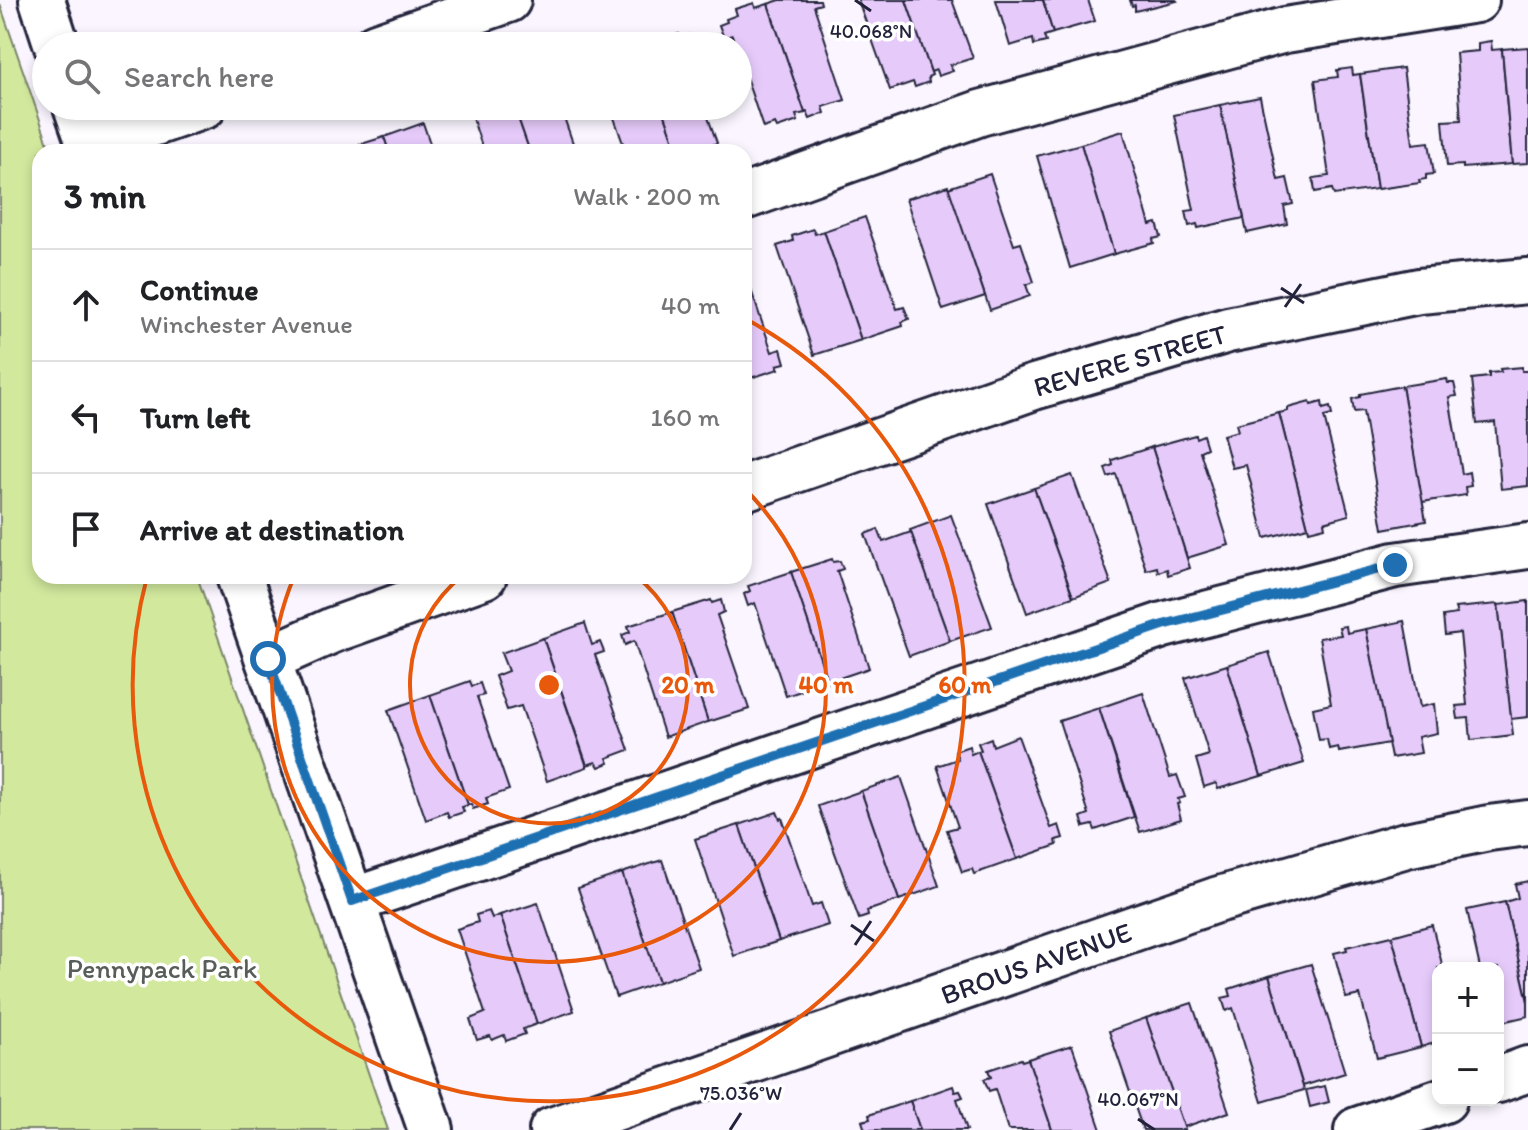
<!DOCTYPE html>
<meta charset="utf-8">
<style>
:root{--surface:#fff;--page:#f2f2f2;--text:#202124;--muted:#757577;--line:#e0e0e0}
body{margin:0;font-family:Itim,sans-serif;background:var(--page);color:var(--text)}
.controls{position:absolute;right:24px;bottom:24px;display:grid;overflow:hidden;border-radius:16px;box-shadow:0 4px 12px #0003}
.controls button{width:72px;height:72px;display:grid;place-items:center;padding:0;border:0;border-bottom:2px solid var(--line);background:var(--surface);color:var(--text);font:40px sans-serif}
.stop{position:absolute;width:24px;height:24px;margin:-18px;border:6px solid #1f6fb2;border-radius:50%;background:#fff}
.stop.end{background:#1f6fb2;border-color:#fff;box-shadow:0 2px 8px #0008}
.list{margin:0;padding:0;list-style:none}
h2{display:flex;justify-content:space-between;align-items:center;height:104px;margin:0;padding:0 32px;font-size:34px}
h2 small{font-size:26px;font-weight:400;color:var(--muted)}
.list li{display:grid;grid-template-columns:52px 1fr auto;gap:24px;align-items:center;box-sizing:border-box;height:112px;padding:0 32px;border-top:2px solid var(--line)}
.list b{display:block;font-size:30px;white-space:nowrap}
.list p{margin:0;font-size:26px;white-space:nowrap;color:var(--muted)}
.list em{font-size:26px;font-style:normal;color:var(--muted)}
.icon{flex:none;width:44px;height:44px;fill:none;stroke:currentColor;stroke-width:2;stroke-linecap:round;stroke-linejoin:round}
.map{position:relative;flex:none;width:1528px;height:1130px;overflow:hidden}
.search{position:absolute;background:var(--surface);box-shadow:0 4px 12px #0003;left:32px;top:32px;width:720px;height:88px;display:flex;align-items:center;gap:20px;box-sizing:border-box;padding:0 28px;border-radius:44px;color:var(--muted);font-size:30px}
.panel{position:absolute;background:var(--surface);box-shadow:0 4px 12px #0003;left:32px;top:144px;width:720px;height:440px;border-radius:24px}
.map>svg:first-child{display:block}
.green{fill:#d1e89d;stroke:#7a856c;stroke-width:2}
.building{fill:#e6cbfa;stroke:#22223b;stroke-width:2}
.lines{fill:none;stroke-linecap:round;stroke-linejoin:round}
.minor-casing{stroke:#22223b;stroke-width:50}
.minor{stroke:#fff;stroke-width:44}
.route{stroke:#1f6fb2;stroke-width:10}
.ticks{fill:none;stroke:#22223b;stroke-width:3}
.ring{fill:none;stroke:#e8590c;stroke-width:4}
.labels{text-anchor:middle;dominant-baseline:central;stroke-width:7;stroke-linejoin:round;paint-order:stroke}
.street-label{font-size:28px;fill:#22223b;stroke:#fff}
.park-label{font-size:28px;fill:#575d58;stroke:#fff}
.ticks-label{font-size:20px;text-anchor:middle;fill:#22223b;stroke:#fff;stroke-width:7;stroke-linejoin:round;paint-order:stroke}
.centre{fill:#e8590c;stroke:#fff;stroke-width:4}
.ring-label{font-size:24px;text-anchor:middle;font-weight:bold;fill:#e8590c;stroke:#fff;stroke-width:7;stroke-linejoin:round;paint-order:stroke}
</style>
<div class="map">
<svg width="1528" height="1130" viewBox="0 0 1528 1130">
<rect width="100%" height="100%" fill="#faf5fe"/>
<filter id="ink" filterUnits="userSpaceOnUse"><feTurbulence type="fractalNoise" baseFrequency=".0125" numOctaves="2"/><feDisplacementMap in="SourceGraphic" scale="16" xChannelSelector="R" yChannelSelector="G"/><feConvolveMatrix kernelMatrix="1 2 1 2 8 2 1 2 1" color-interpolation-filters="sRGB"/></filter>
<g filter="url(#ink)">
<polygon class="green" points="0,4 51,152 40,152 40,576 197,576 388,1130 0,1130"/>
<g class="building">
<polygon points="780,0 820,0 821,4 814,6 845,100 823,107 825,113 810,119 807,112 805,113 768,4"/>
<polygon points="858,0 906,0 932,75 928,77 929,82 915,87 913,82 890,90"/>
<polygon points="906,0 952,0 973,58 950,65 953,71 938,76 936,70 931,72"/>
<polygon points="996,0 1043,0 1053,33 1044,36 1046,42 1034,45 1033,39 1010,46"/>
<polygon points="1043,0 1088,0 1095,21 1053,33"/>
<polygon points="1130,0 1176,0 1177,1 1135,11 1135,5 1132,6"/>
<polygon points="754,3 755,8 768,4 805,113 796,115 798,121 777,128 775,124 763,128 738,53 738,46 736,46 732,35 724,38 719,25 727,22 726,19 737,15 735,9"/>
<polygon points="679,34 681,37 688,35 692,46 643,46"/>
<polygon points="1491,41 1492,50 1502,49 1512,164 1463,168 1463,165 1447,166 1443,121 1461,120 1456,53 1478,51 1478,43"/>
<polygon points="1528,47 1528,163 1512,164 1502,49"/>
<polygon points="1352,68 1353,75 1360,74 1377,189 1334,195 1332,189 1315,192 1313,178 1329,176 1315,80 1338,77 1337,70"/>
<polygon points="1403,68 1413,144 1429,142 1434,174 1426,175 1426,179 1419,180 1420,183 1377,189 1360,74"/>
<polygon points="1260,97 1278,180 1287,178 1293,204 1284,206 1287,224 1247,233 1220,105"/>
<polygon points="1220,105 1244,218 1198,228 1197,224 1189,226 1186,211 1194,210 1174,115"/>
<polygon points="474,106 514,106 530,152 484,152 469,108"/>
<polygon points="514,106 560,106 576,152 530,152"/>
<polygon points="610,106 662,106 678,152 626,152"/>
<polygon points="662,106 704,106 717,143 695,152 678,152"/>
<polygon points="423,123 433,152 389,152 384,137"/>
<polygon points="1123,131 1150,225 1157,223 1161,237 1153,239 1154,243 1114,254 1081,144"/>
<polygon points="384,137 389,152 340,152 339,151"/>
<polygon points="1081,144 1114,254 1070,268 1037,156"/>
<polygon points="990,174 1014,245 1021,243 1034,282 1026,285 1030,296 990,310 948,188"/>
<polygon points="948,186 985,296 943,310 906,199"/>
<polygon points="865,217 897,309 904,307 909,319 902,322 903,326 861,340 824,231"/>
<polygon points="813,229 815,234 824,231 861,340 814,355 777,246 793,241 792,236"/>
<polygon points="744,269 772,352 781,349 785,363 777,365 779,369 744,380"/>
<polygon points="1522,367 1522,371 1528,371 1528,486 1501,489 1495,422 1477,424 1472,379 1489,377 1489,373 1501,372 1500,369"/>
<polygon points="1447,379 1448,383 1454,383 1457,396 1449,397 1462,474 1469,472 1471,486 1465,487 1466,495 1422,502 1402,386"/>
<polygon points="1402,386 1426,521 1383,529 1363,411 1354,412 1352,399 1360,397 1360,394"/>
<polygon points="1310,402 1311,405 1322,402 1323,409 1330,407 1332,415 1324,417 1349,515 1324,522 1325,527 1309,531 1279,413 1288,411 1288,408"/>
<polygon points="1279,413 1308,527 1265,538 1246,465 1232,468 1223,435 1238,431 1236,424"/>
<polygon points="1195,435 1196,438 1203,435 1207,448 1200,451 1229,545 1187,558 1152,447"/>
<polygon points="1152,447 1190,568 1168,575 1167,569 1158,572 1157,567 1146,570 1116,474 1108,477 1105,468 1113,465 1112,460"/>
<polygon points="1072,475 1111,583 1073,597 1034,488"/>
<polygon points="1034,488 1073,597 1027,613 988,504"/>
<polygon points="951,515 992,627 950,641 910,530"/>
<polygon points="878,529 883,542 911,532 950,641 909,656 865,534"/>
<polygon points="832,559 833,562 840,561 843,569 837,571 869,668 828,682 791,572"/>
<polygon points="791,572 828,682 786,696 755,603 748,606 744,594 750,591 748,586"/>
<polygon points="711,600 712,603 721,600 724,612 717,615 749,709 708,722 672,612"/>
<polygon points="1528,601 1528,717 1511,719 1498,605"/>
<polygon points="1498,604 1513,735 1471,740 1469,718 1458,719 1456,706 1467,705 1460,633 1445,635 1443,616 1457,614 1455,608"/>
<polygon points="672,612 708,722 665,737 634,641 625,645 622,635 630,632 628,626"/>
<polygon points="1404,621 1420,707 1434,704 1437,733 1418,737 1421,753 1391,758 1366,629"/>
<polygon points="585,623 592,645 600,642 604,652 595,655 629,750 607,758 609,763 599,767 596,762 587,765 543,638"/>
<polygon points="1346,626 1347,633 1366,629 1389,743 1339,752 1338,747 1329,749 1327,739 1319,740 1313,708 1331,704 1319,638 1341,635 1339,627"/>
<polygon points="543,638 587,767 547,781 521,706 507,710 495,676 508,671 501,653"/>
<polygon points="1269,652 1304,763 1261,776 1227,665"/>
<polygon points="1227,665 1261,776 1218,789 1216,783 1204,787 1196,759 1209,755 1185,678"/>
<polygon points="470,681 472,686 480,683 484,695 477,697 509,790 486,798 488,804 473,809 471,804 468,805 430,695"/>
<polygon points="1143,693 1170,777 1177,775 1185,797 1178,799 1180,803 1177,804 1181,819 1140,832 1099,708"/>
<polygon points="430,695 468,805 462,807 464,812 449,817 447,812 426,820 388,710"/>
<polygon points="1099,708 1134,817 1095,830 1093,825 1084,827 1081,817 1089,814 1059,721"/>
<polygon points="1018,736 1051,828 1059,825 1063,838 1056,840 1057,845 1017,859 978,751 981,750 978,743 991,738 993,746"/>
<polygon points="969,746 971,754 978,751 1017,859 974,874 972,869 962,872 947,830 958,827 937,766 958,759 955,751"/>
<polygon points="901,777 939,886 899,900 861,791"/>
<polygon points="861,791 899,900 867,911 868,916 859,919 818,806"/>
<polygon points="777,812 780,819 782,818 812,906 821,903 828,925 779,941 739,825"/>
<polygon points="739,825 779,941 734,956 695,839"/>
<polygon points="662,860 699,968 659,982 622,873"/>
<polygon points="622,873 659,982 616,997 578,888"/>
<polygon points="1528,881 1528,1002 1505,902 1518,898 1515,884"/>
<polygon points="1505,902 1528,1002 1528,1016 1498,1023 1498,968 1480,968 1467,910"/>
<polygon points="538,903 574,1011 537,1024 500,915"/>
<polygon points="489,911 492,918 500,915 537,1024 523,1029 525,1034 506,1041 504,1035 492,1040 490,1036 477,1040 470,1019 485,1013 457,929 478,922 476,915"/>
<polygon points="1432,925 1443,968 1438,968 1438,1042 1421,1047 1392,936"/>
<polygon points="1392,936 1421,1047 1377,1058 1360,995 1346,998 1334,953 1347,950 1346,947"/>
<polygon points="1311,964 1345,1073 1303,1086 1269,976"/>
<polygon points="1269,976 1304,1090 1262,1102 1233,1008 1226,1011 1222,998 1231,996 1229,989"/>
<polygon points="1192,1003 1229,1112 1184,1127 1146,1018"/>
<polygon points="1146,1018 1184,1127 1185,1130 1143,1130 1109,1031"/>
<polygon points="1072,1045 1101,1130 1052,1130 1028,1059"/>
<polygon points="1021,1059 1022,1061 1028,1059 1052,1130 1008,1130 995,1089 989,1091 984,1079 991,1077 988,1070"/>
<polygon points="953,1086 955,1092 960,1091 963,1097 957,1099 967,1130 920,1130 910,1101"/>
<polygon points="1325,1086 1329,1102 1310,1107 1306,1090"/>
<polygon points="910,1101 920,1130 865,1130 862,1121 870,1119 869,1115"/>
</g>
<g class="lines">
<defs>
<g id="minor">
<polyline points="42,0 57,46"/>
<polyline points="376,46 508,0"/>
<polyline points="76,106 92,152"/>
<polyline points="89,146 204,106"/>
<polyline points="744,197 980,113 1285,30 1476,0"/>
<polyline points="744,488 1034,387 1228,330 1419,291 1528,281"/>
<polyline points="239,576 431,1130"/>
<polyline points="268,659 333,630 484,576"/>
<polyline points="352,901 1163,625 1395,565 1528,546"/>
<polyline points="1498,1080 1528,1069"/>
<polyline points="552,1130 1216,900 1406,845 1489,828 1528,823"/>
<polyline points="1357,1130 1444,1100"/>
</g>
</defs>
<use href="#minor" class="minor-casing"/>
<use href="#minor" class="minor"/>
</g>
</g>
<g class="lines" filter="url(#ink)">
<polyline class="route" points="268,659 352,901 1163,625 1395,565"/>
</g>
<path class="ticks" d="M855,0L871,11M1281,288L1304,303M1285,307L1301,284M851,925L874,941M855,945L871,921M1138,1119L1155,1130M730,1130L741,1113"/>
<g class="ring">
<path d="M636 576A139 139 0 1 1 462 576"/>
<path d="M745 489A277 277 0 1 1 294 577"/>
<path d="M744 318A416 416 0 1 1 147 577"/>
</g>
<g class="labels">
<g class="street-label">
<text transform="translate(1130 360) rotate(-16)">REVERE STREET</text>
<text transform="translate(1036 963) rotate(-19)">BROUS AVENUE</text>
</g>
<g class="park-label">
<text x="162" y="968">Pennypack Park</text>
</g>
</g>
<g class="ticks-label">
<text x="871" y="38">40.068°N</text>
<text x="741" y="1100">75.036°W</text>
<text x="1138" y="1106">40.067°N</text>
</g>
<circle cx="549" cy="685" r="12" class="centre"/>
<g class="ring-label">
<text x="688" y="693">20 m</text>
<text x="826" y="693">40 m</text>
<text x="965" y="693">60 m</text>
</g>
</svg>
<div class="controls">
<button>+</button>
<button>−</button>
</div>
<div class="stop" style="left:268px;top:659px"></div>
<div class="stop end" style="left:1395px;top:565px"></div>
<div class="search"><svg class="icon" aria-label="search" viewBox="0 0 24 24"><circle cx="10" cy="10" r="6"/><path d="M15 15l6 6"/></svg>Search here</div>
<section class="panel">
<h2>3 min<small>Walk · 200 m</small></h2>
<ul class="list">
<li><svg class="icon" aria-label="ahead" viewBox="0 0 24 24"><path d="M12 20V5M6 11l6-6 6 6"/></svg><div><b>Continue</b><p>Winchester Avenue</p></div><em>40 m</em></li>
<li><svg class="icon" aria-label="left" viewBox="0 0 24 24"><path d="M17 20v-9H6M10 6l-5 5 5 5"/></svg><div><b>Turn left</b></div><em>160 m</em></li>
<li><svg class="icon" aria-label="arrive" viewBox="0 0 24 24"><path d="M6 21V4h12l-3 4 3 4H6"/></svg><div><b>Arrive at destination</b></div></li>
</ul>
</section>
</div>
